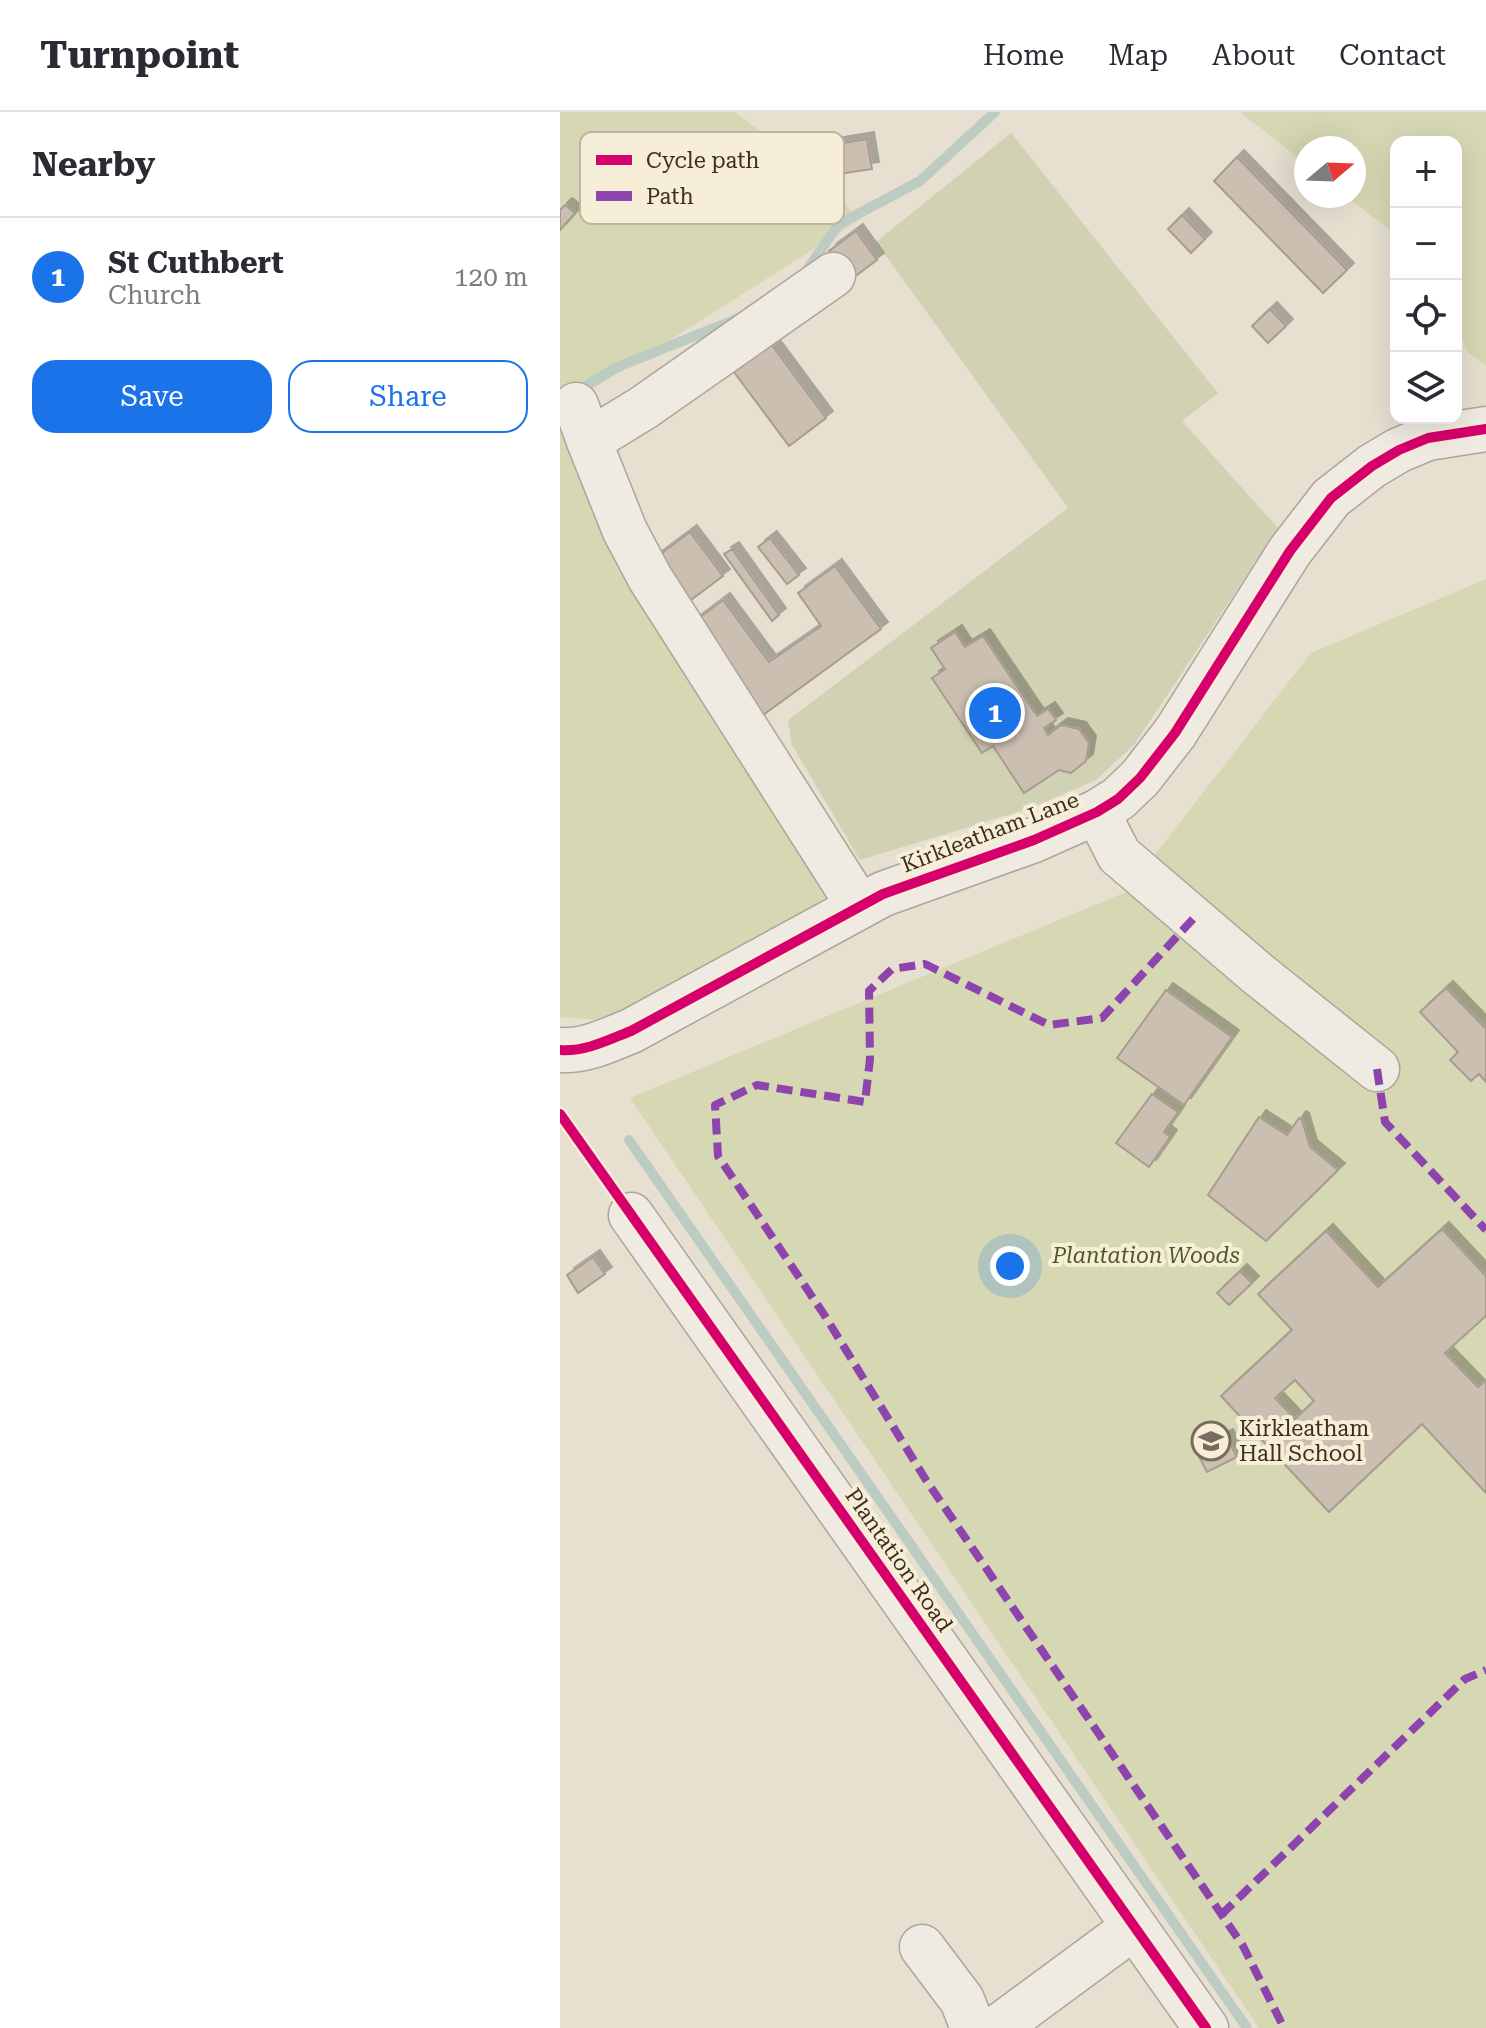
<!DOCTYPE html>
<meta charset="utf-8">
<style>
:root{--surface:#fff;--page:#f7f7f7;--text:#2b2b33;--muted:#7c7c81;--line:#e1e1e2;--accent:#1a73e8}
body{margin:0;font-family:"Roboto Serif",serif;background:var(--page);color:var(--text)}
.controls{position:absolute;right:24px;top:24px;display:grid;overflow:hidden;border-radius:16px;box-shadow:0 8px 32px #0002}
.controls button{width:72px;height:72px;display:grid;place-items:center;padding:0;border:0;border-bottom:2px solid var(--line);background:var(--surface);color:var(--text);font:40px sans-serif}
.compass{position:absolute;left:734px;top:24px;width:72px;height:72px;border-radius:50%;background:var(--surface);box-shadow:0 8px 32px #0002;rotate:71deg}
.you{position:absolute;left:450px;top:1154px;width:28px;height:28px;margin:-20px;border:6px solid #fff;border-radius:50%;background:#1a73e8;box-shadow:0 0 0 12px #1a73e833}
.badge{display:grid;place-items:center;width:52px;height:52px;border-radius:50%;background:var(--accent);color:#fff;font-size:26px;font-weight:700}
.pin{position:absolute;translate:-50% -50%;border:4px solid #fff;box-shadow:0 2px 8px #0006}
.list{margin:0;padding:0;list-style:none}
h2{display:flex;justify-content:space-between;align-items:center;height:104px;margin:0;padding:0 32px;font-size:34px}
h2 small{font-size:26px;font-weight:400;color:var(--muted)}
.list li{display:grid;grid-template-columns:52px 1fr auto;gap:24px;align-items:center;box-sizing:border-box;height:120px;padding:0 32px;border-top:2px solid var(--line)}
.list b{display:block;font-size:30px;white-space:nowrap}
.list p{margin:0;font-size:26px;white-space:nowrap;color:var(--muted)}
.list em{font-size:26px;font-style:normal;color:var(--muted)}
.actions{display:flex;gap:16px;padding:24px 32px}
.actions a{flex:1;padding:18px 0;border:2px solid var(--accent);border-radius:24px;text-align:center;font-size:28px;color:var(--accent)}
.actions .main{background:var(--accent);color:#fff}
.icon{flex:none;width:44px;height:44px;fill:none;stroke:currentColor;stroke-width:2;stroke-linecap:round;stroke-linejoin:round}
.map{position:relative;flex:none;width:926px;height:1916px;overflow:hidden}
header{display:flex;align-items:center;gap:48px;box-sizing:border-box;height:112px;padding:0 40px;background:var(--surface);border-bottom:2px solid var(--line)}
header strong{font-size:38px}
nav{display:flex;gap:44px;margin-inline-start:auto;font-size:28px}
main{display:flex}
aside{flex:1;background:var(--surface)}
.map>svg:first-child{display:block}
.green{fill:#d6d7b3}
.cemetery{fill:#d1d1b3}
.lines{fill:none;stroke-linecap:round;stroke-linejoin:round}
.stream{stroke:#bcccc2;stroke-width:10}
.building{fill:#cbbfb2;stroke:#a89c90;stroke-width:2;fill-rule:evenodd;filter:url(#shadow)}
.minor-casing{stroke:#ada599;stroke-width:47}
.minor{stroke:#efebe3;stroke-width:44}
.quiet{stroke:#8e44ad;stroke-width:8;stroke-dasharray:16 8;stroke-linecap:butt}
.cycleway-casing{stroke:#f7eed8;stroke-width:15}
.cycleway{stroke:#d6006c;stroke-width:10}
.labels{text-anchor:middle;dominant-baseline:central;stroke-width:8;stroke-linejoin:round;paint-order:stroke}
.street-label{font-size:22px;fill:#3d2e20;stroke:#f7eed8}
.park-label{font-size:22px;font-style:italic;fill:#4d5a26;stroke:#f7eed8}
.poi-label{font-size:22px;fill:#3d2e20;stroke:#f7eed8;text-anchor:start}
.key{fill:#f7eed8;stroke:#bfb4a1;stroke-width:2}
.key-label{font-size:22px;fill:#3d2e20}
</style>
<header>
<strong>Turnpoint</strong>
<nav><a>Home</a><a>Map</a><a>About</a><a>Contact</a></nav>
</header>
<main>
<aside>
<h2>Nearby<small></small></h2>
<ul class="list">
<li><span class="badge">1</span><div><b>St Cuthbert</b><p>Church</p></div><em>120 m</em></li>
</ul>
<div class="actions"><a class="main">Save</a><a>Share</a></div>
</aside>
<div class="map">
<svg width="926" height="1916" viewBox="0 0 926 1916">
<defs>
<filter id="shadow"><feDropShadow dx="7" dy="-7" stdDeviation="0" flood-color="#0004"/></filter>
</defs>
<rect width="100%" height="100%" fill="#e7e0d1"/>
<g class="green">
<polygon points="0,0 175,0 276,77 298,109 31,278 2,303 271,782 62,910 0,905"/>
<polygon points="680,0 926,0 926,254 907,240 896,206 896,30 836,30 836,123 786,84 794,84 794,36 746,36 746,52"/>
<polygon points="926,467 926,1916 699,1916 70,986 566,780 751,541"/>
</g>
<polygon class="cemetery" points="451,21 658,281 622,309 718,416 574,633 536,668 471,696 300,748 232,633 228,608 508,396 316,130"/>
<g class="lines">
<g class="stream">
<polyline points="244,162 279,112 360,69 435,0"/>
<polyline points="14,277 27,273 55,256 179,206"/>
<polyline points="69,1028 687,1916"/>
</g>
</g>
<g class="building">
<polygon points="307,27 312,57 246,67 241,38"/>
<polygon points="677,45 787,158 763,181 654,69"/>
<polygon points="5,93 15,101 0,118 0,98"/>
<polygon points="622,103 645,127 631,141 608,117"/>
<polygon points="296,119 317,148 290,168 269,139"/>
<polygon points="710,197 726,214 708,231 692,214"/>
<polygon points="211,232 266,306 229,334 174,260"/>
<polygon points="130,420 163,464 124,493 91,449"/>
<polygon points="210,426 239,463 227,472 198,435"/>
<polygon points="172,437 219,503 212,509 164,442"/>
<polygon points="275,454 321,517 203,603 135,509 163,488 209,550 261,514 238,481"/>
<polygon points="395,520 405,535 423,524 477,604 488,597 496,608 484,616 488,623 501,613 519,617 529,631 526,649 511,661 499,658 464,681 433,634 422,641 372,566 385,557 371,536"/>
<polygon points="886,876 926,917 926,970 919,962 911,969 890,948 898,940 860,900"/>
<polygon points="606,878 672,925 624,993 557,946"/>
<polygon points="592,982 618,1000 604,1020 610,1025 589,1055 556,1031"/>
<polygon points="699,1005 727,1023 739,1006 742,1008 750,1035 778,1058 706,1129 648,1083"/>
<path d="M882,1117L926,1164V1204L885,1241L918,1275L926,1268V1381L862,1312L769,1400L661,1284L732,1218L698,1182L766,1119L818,1175ZM735,1268L754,1289L735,1307L715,1286Z"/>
<polygon points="33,1145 45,1162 18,1181 7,1163"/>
<polygon points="680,1159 692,1171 669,1193 657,1181"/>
<polygon points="666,1324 677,1345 647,1360 636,1339"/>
</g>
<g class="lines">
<defs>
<g id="minor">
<polyline points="273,163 83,296 29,329 65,419 90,466 299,794"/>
<polyline points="16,293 29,329"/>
<polyline points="537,700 559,743 698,862 817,957"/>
<path d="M0,938C25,940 48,928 71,919L323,782L474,728L537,700L558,687L580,666L615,621L730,439L771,386L812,354L839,338L868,326L926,317"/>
<polyline points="71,1103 646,1916"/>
<polyline points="362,1835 402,1888 413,1916"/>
<polyline points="437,1916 574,1815"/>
</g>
</defs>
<use href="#minor" class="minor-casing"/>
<use href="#minor" class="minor"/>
<g class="quiet">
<polyline points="633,807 542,906 489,913 365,852 332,857 309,879 310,947 305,990 197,973 155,993 158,1044 265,1204 366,1368 683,1834 724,1916"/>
<polyline points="817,957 825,1010 926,1118"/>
<polyline points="661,1803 905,1567 926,1558"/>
</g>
<defs>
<g id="cycleway">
<path d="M0,938C25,940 48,928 71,919L323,782L474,728L537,700L558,687L580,666L615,621L730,439L771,386L812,354L839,338L868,326L926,317"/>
<polyline points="0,1002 646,1916"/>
</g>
</defs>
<use href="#cycleway" class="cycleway-casing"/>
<use href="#cycleway" class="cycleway"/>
</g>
<defs>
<symbol id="school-ring" viewBox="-11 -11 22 22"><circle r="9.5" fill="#f7eed8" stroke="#786c5e" stroke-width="1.5"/><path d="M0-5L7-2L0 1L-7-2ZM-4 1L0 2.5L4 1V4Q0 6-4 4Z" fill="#786c5e"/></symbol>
</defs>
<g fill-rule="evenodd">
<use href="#school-ring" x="629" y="1307" width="44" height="44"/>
</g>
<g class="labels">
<g class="street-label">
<text transform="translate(430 720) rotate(-21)">Kirkleatham Lane</text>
<text transform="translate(339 1448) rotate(55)">Plantation Road</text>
</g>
<g class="park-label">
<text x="586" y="1143">Plantation Woods</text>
</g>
<g class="poi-label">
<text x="679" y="1316">Kirkleatham<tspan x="679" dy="25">Hall School</tspan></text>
</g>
</g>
<rect x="20" y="20" width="264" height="92" rx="12" class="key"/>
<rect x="36" y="43" width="36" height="10" fill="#d6006c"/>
<rect x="36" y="79" width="36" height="10" fill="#8e44ad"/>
<g class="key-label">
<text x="86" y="56">Cycle path</text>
<text x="86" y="92">Path</text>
</g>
</svg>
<div class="controls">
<button>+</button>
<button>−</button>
<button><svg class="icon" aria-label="locate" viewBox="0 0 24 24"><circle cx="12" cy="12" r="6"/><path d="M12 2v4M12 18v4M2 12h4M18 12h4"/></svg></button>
<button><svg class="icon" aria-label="layers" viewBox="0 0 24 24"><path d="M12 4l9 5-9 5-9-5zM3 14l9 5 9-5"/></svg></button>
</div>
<svg class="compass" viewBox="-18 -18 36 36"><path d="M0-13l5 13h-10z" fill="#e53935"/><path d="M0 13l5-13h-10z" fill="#7c7c81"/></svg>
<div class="you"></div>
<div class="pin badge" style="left:435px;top:601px">1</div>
</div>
</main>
